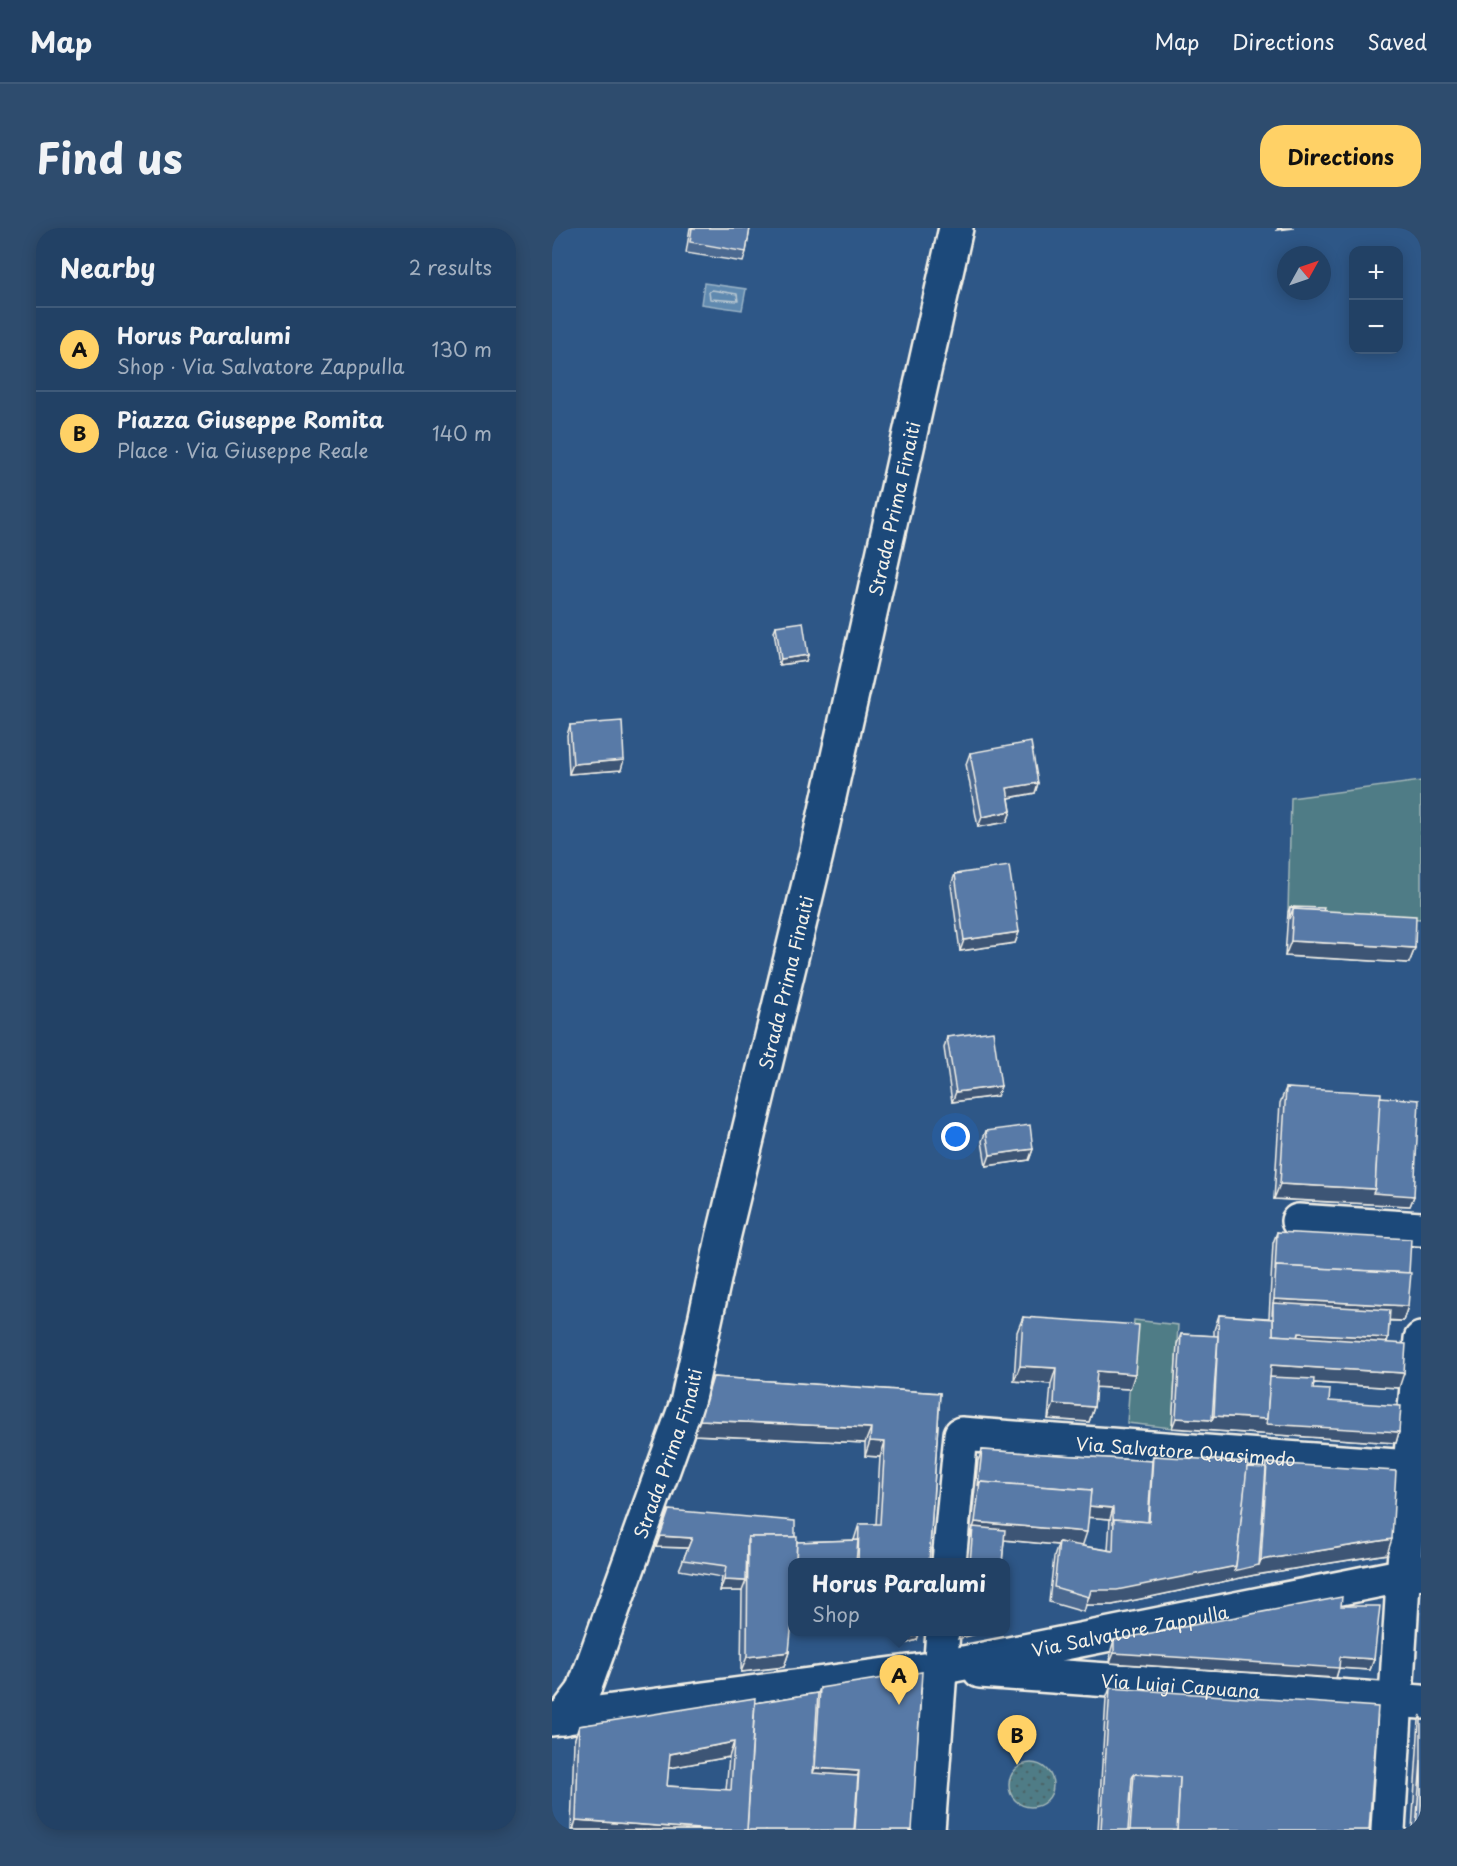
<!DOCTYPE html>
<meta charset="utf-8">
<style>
:root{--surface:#224165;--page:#2e4c6e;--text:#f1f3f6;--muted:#a2afbf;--line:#3f5a79;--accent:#ffd166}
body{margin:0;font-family:"Playpen Sans",sans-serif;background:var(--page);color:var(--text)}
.controls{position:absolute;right:18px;top:18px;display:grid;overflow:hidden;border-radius:12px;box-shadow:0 3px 15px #0003}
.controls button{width:54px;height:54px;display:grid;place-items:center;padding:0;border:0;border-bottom:2px solid var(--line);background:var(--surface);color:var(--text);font:30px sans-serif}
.compass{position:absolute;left:725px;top:18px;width:54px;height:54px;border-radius:50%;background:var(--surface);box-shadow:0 3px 15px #0003;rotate:50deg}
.you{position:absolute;left:404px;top:909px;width:21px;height:21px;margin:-15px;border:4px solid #fff;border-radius:50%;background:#1a73e8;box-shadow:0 0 0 9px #1a73e833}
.badge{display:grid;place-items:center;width:39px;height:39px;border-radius:50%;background:var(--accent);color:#111;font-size:20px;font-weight:700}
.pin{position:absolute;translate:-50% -50px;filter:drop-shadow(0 2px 3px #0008)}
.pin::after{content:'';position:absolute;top:32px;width:21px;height:18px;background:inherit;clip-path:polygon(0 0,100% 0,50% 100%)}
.popup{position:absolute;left:236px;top:1330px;width:222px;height:78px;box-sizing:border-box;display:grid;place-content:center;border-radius:12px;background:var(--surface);filter:drop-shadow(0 2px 4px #0005);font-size:20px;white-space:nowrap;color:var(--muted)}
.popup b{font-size:22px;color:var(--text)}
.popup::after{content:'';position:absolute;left:50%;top:100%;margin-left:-12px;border:12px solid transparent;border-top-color:var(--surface)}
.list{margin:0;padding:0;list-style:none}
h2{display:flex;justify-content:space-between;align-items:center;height:78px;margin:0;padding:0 24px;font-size:26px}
h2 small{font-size:20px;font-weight:400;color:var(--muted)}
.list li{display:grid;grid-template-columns:39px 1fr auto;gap:18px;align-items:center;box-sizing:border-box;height:84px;padding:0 24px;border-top:2px solid var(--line)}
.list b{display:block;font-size:22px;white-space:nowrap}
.list p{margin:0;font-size:20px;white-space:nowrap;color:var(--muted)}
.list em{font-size:20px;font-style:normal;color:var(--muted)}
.map{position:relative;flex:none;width:869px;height:1602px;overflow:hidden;border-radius:24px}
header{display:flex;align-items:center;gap:36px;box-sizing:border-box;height:84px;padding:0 30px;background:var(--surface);border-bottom:2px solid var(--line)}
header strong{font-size:28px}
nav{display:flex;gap:33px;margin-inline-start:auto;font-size:21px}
.intro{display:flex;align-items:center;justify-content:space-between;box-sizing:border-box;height:144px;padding:0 36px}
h1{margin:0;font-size:42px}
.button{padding:15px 27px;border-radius:24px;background:var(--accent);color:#111;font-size:21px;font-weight:700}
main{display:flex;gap:36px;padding:0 36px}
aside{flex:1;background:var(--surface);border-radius:24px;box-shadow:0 3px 15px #0003}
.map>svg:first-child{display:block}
.green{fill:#4f7c86;stroke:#a2b6b7;stroke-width:1.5}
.garden{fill:url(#garden-dots);stroke:#a2b6b7;stroke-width:1.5}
.water{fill:#5e89af;stroke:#9ab3c6;stroke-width:1.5}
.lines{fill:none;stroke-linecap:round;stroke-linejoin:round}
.shore{stroke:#b8c7d1;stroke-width:1.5}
.minor-casing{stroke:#f4f1e8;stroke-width:38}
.minor{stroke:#1f4a7a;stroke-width:33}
.wall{fill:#4c6990;stroke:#f4f1e8;stroke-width:1.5;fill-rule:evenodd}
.shaded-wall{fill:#3e5575;stroke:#f4f1e8;stroke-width:1.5}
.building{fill:#587aa7;stroke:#f4f1e8;stroke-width:1.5;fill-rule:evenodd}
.labels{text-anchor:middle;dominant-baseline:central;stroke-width:6;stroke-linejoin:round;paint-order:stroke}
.street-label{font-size:18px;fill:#f4f1e8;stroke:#1f4a7a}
</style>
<header>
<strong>Map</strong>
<nav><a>Map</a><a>Directions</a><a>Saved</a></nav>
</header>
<div class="intro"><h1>Find us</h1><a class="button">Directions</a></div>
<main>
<aside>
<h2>Nearby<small>2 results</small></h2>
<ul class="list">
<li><span class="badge">A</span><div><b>Horus Paralumi</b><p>Shop · Via Salvatore Zappulla</p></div><em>130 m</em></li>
<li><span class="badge">B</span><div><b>Piazza Giuseppe Romita</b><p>Place · Via Giuseppe Reale</p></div><em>140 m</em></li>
</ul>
</aside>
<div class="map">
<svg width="869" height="1602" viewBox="0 0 869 1602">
<defs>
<pattern id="garden-dots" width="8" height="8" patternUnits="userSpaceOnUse" patternTransform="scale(1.5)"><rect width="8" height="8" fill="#4f7c86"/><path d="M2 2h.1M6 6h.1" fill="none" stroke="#4c6569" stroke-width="1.8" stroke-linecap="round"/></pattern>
</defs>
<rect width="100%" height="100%" fill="#2e5787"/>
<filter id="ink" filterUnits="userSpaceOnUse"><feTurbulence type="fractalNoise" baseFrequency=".0167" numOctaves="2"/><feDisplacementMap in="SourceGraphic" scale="12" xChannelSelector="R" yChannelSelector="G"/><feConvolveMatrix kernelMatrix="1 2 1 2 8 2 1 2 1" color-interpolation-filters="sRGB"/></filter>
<g filter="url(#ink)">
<g class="green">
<polygon points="869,553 869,691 736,684 739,570"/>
<polygon points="582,1092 626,1097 620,1200 575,1195"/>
</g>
<circle class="garden" cx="479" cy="1557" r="22"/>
<polygon class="water" points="152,55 194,61 190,82 149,76"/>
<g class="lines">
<polygon class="shore" points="160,62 185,66 186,73 158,71 157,64"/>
<defs>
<g id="minor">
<polyline points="746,993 869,1001"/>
<path id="s1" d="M397,1334L409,1206L858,1239"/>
<path id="s2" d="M428,1443L869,1474"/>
<path id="s3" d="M11,1490L31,1464L135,1175L171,1010L264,627L404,0"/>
<path id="s4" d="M0,1491L387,1440L869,1344"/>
<polyline points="376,1602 391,1404"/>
<polyline points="836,1602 858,1239 869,1111"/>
</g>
</defs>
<use href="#minor" class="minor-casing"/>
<use href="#minor" class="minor"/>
</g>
<g class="wall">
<polygon points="138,0 198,0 194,24 191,34 134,25"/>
<polygon points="224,398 256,427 254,433 227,437 222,403"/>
<polygon points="18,497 69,542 17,546 15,507"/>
<polygon points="418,525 486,555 483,565 457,570 459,583 455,594 426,599 414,536"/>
<polygon points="403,646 467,704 463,715 408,723 399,657"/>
<polygon points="738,679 771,683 863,720 857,735 733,728 736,684"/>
<polygon points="395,809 449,858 445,868 400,874 392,820"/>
<polygon points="734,860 828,869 862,968 858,978 722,971 728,875"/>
<polygon points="434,903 481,921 477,932 434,938 430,913"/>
<polygon points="725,1004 856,1078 851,1093 837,1093 836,1110 835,1115 847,1160 762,1155 761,1161 777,1173 847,1204 844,1215 620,1200 625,1116 629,1106 662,1108 662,1102 667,1087 717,1090 721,1015"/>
<polygon points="471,1089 583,1146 578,1161 544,1159 542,1179 537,1194 496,1191 499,1156 462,1153 465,1104"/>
<polygon points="161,1149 388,1165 377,1335 240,1335 237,1424 232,1439 189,1444 190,1363 168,1363 170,1349 127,1342 136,1320 104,1319 117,1282 243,1309 245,1314 302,1312 307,1296 324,1296 328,1229 313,1228 313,1215 142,1207"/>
<path d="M430,1222L600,1233L601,1228L714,1240L715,1235L835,1326L703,1347L560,1377H534L532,1384L497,1374L502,1329L506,1317L452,1312L450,1335H415L426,1233ZM537,1289L558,1291L556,1322L530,1318Z"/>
<polygon points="789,1378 822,1431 818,1442 787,1440 784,1450 558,1435 559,1422 562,1412"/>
<polygon points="348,1404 367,1404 365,1412 352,1416"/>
<path d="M268,1460L360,1602H19L22,1513L27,1498L203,1475L266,1465ZM177,1529L174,1562L115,1558L116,1540Z"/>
<polygon points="558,1460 817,1602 546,1602 554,1471"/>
<polygon points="869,1487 869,1602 860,1602 867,1492"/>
</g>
<g class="shaded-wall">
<polygon points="726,0 742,0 725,2"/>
<polygon points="256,427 254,433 227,437 229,431"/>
<polygon points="72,532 69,542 17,546 21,536"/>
<polygon points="486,555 483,565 451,571 455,560"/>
<polygon points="459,583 455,594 426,599 430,589"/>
<polygon points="467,704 463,715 408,723 412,712"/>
<polygon points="739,713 863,720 857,735 733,728"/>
<polygon points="449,858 445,868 400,874 404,864"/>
<polygon points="481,921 477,932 434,938 438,927"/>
<polygon points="728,956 823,961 862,968 858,978 722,971"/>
<polygon points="722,1071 856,1078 851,1093 720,1086 721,1075"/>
<polygon points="747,1105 836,1110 832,1121 746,1115"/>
<polygon points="719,1137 852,1145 847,1160 716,1152"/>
<polygon points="468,1138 504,1140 499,1156 462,1153"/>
<polygon points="545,1143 583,1146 578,1161 539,1159"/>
<polygon points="502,1176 542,1179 537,1194 496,1191"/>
<polygon points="662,1188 715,1191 847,1204 844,1215 620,1200 624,1190 660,1192"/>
<polygon points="148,1192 319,1200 313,1215 142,1207"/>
<polygon points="318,1213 333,1214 328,1229 313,1228"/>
<polygon points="536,1278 561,1280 558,1291 533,1289"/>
<polygon points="423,1294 535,1304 530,1319 507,1314 506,1317 420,1309 421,1299 418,1309"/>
<polygon points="108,1308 140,1310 136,1320 104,1319"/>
<polygon points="840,1311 835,1326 703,1347 560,1377 534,1377 539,1362 684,1338 707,1337 709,1332"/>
<polygon points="172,1352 194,1353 190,1363 168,1363"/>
<polygon points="416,1404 432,1404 406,1411 408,1406"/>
<polygon points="367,1406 365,1412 352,1416 354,1410"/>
<polygon points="237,1424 232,1439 189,1444 195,1429"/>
<polygon points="562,1425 788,1429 822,1431 818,1442 787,1440 784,1450 558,1435"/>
<polygon points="182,1514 177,1529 112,1541 118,1526"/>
<polygon points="263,1540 307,1543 302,1558 257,1555"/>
<polygon points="24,1592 161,1602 21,1602"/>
</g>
<g class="building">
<polygon points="140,0 198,0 194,24 138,14"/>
<polygon points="251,394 256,427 229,431 224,398"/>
<polygon points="70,493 72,532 21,536 18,497"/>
<polygon points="479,514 486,555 455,560 459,583 430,589 418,525"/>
<polygon points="457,638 467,704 412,712 403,646"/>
<polygon points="738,679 772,680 771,683 741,681 737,691"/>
<polygon points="741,681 864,688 863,720 739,713"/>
<polygon points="441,803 449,858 404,864 395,809"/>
<polygon points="734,860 829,865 823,961 728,956"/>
<polygon points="828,869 867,872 862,968 821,965 823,961"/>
<polygon points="478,897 481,921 438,927 434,903"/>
<polygon points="725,1004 859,1011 857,1045 724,1038 723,1043"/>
<polygon points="724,1038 859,1045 856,1078 722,1071"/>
<polygon points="721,1075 838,1082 836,1110 747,1105 746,1109 721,1107"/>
<polygon points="667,1087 721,1091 721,1107 854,1116 852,1145 719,1137 715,1191 662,1188"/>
<polygon points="471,1089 587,1097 583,1146 545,1143 542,1179 502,1176 504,1140 468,1138"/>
<polygon points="629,1106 666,1108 660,1192 624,1190"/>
<polygon points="161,1149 388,1165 377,1335 306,1335 307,1296 328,1296 333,1214 318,1213 319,1200 148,1192"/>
<polygon points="718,1149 762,1151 761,1161 778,1162 777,1173 849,1178 847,1204 714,1196 715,1191"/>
<polygon points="430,1222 600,1233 596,1294 562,1291 561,1296 561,1280 537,1278 539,1262 428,1254 426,1258"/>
<polygon points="601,1228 696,1234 684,1338 565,1362 539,1362 537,1369 502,1359 507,1314 561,1323 562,1291 597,1294"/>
<polygon points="715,1235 844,1243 840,1311 709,1332"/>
<polygon points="695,1239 714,1240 707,1337 682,1343 684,1338"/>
<polygon points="428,1254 539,1262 535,1304 423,1294"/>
<polygon points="117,1282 243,1293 243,1309 196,1309 195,1313 194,1353 172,1352 174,1338 131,1332 140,1310 108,1308"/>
<polygon points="421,1299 453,1302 450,1335 418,1335"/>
<polygon points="196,1309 245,1309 244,1335 240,1335 240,1393 237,1424 195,1429"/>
<polygon points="306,1312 304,1335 244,1335 245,1314"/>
<polygon points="790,1369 789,1378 828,1378 822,1431 788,1429 787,1440 562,1425 562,1412"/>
<polygon points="352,1404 367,1404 367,1406 354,1410"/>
<polygon points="370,1444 360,1602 303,1602 307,1543 263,1540 268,1460"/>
<polygon points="558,1460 826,1479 817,1602 625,1602 628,1549 582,1546 580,1550 576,1602 549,1602"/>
<polygon points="266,1465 261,1545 306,1548 302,1602 195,1602 203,1475"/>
<path d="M203,1470L195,1602H161L24,1592L27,1498ZM182,1514L179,1562L115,1558L118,1526Z"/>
<polygon points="869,1532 869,1602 864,1602"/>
<polygon points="582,1546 628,1549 625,1602 578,1602"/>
</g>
</g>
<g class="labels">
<g class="street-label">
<text stroke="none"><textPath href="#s3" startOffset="1258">Strada Prima Finaiti</textPath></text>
<text stroke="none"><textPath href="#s3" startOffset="772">Strada Prima Finaiti</textPath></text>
<text stroke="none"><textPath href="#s1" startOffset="354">Via Salvatore Quasimodo</textPath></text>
<text stroke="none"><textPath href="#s3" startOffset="286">Strada Prima Finaiti</textPath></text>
<text stroke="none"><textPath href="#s4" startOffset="585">Via Salvatore Zappulla</textPath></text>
<text stroke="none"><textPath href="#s2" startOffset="201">Via Luigi Capuana</textPath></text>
</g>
</g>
</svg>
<div class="controls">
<button>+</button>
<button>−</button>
</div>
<svg class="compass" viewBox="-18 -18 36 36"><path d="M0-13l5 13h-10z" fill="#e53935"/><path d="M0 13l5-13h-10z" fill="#a2afbf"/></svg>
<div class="you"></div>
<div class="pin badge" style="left:347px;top:1477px">A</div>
<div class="popup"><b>Horus Paralumi</b>Shop</div>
<div class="pin badge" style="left:465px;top:1537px">B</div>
</div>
</main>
